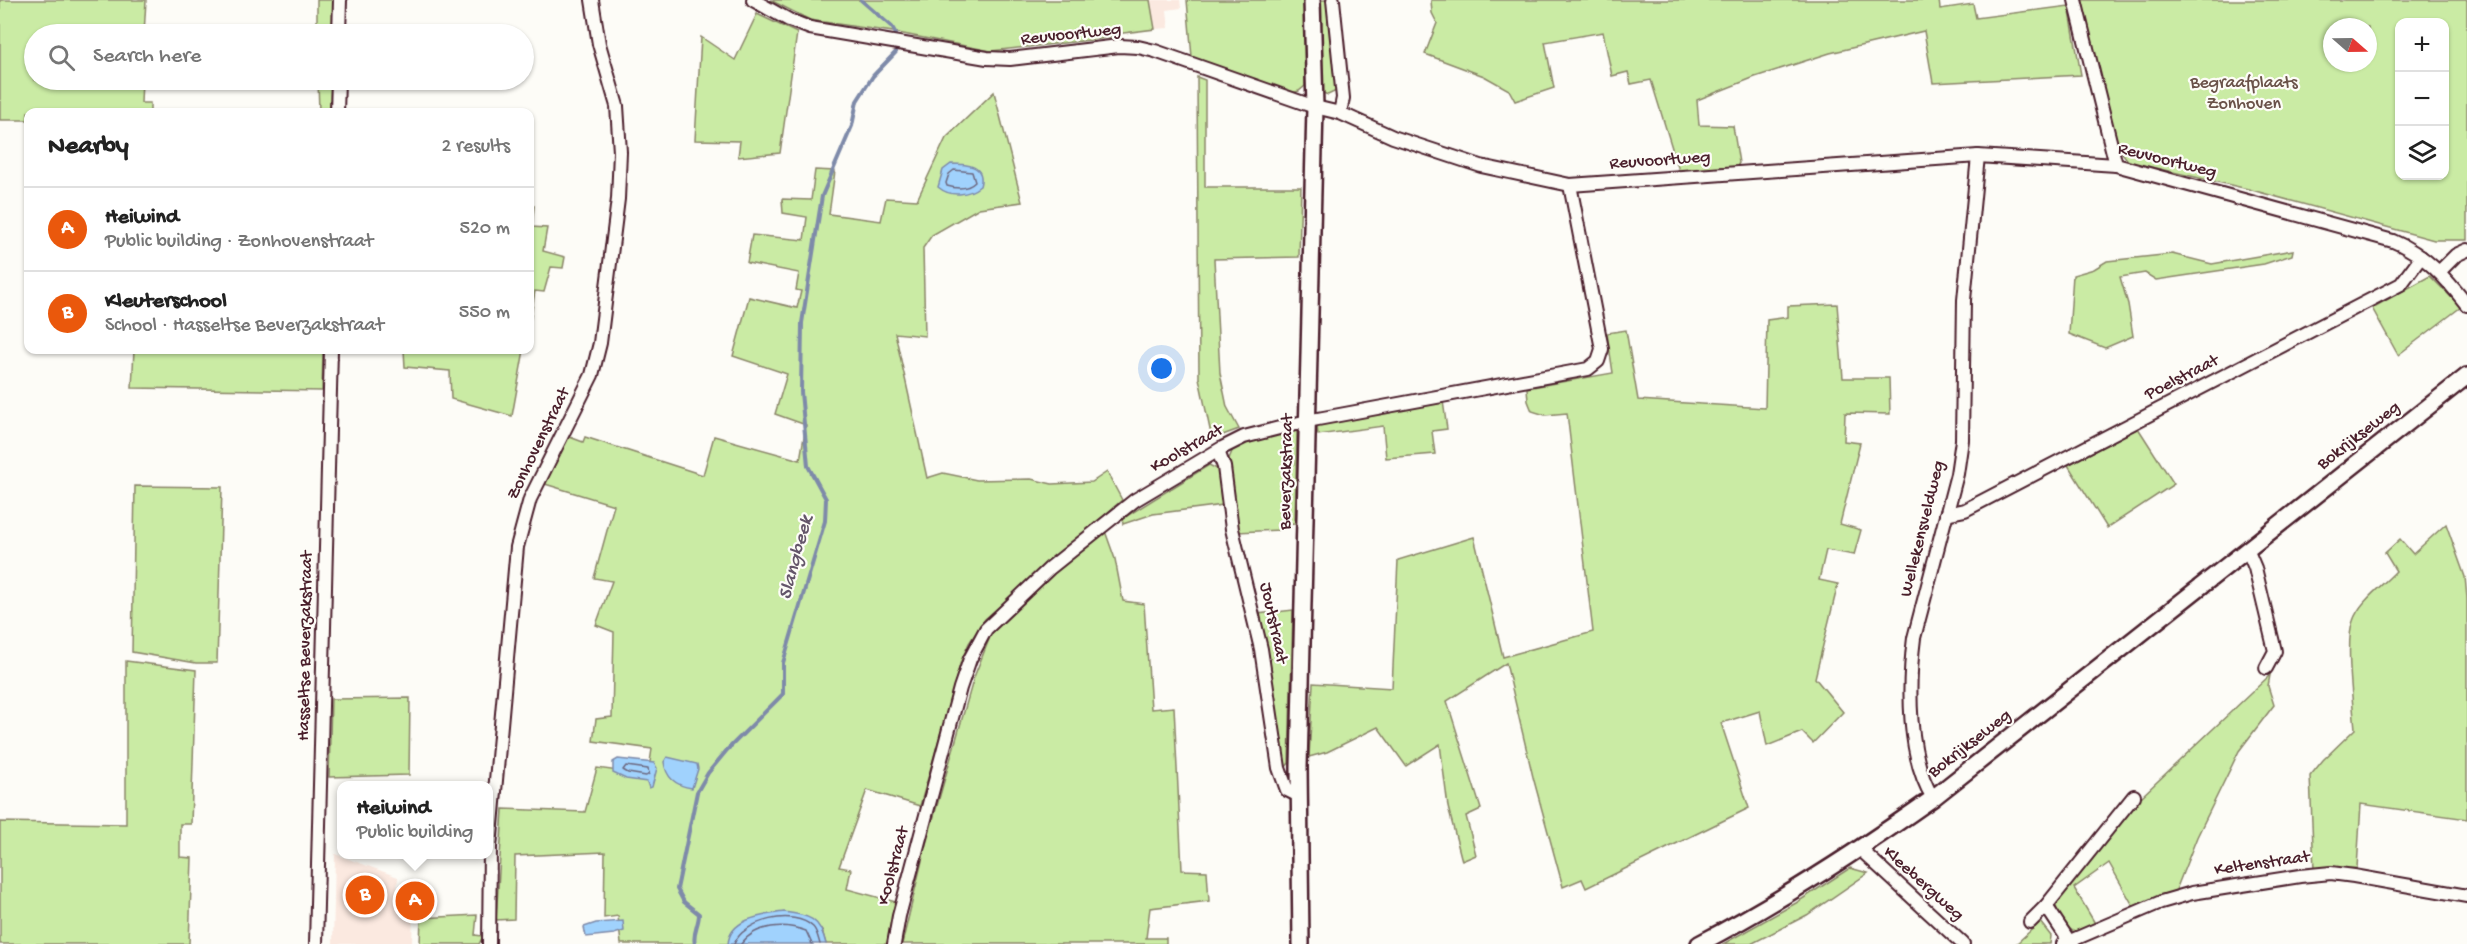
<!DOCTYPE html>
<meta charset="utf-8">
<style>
:root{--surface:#fff;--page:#f6f6f6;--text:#222;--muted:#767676;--line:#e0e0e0;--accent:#ea580c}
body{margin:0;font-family:"Gochi Hand",sans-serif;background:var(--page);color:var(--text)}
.controls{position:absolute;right:18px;top:18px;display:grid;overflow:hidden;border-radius:12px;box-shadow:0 2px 4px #0004}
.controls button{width:54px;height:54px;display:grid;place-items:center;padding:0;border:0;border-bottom:2px solid var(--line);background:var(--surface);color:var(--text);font:30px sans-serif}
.compass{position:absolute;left:2323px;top:18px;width:54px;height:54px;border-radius:50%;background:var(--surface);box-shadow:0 2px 4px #0004;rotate:110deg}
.you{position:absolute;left:1162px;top:369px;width:21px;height:21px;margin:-15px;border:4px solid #fff;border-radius:50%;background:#1a73e8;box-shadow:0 0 0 9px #1a73e833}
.badge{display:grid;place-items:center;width:39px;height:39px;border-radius:50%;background:var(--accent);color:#fff;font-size:20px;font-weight:700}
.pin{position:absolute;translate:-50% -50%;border:3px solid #fff;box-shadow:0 2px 6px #0006}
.popup{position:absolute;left:337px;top:781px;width:156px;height:78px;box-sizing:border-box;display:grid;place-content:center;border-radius:12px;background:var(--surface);filter:drop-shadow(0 2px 4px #0005);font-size:20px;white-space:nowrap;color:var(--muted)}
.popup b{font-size:22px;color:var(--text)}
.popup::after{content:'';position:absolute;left:50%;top:100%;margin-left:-12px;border:12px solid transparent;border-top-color:var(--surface)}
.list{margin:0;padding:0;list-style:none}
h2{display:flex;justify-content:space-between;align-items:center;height:78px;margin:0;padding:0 24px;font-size:26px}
h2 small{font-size:20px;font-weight:400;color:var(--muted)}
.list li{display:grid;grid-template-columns:39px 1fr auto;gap:18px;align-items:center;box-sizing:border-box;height:84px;padding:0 24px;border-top:2px solid var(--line)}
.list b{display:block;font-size:22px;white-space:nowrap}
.list p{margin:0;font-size:20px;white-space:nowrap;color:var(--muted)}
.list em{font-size:20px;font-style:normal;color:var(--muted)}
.icon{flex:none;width:33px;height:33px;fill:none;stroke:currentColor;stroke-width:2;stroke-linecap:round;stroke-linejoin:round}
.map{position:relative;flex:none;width:2467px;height:944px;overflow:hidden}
.search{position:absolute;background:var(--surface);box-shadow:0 2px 4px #0004;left:24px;top:24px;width:510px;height:66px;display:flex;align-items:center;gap:15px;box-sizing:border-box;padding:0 21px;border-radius:33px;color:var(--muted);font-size:22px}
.panel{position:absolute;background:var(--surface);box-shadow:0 2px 4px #0004;left:24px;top:108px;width:510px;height:246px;border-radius:12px}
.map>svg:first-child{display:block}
.built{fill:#fbe9e0}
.green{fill:#caeba4;stroke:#8a8568;stroke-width:1.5;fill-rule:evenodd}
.water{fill:#a0d2fd;stroke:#7e8aa9;stroke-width:1.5}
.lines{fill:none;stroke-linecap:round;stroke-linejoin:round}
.shore{stroke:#6c677f;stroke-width:1.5}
.stream{stroke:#7e8aa9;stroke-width:4}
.minor-casing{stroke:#4a1f2b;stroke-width:16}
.tertiary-casing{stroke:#4a1f2b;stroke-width:20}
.minor{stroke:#fdfcf7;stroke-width:12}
.tertiary{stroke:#fdfcf7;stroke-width:15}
.labels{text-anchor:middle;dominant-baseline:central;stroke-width:4.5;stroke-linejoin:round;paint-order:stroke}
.street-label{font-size:18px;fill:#4a1f2b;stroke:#fdfcf7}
.park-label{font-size:18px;fill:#6a5249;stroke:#fdfcf7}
.water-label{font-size:20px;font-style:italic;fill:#64556a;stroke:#fdfcf7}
</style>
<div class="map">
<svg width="2467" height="944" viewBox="0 0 2467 944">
<rect width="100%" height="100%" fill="#fdfcf7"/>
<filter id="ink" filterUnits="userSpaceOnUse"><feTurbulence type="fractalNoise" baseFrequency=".0167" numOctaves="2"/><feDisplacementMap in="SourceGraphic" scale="12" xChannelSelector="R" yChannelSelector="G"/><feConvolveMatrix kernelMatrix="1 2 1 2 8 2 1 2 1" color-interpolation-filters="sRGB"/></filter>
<g filter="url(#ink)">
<g class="built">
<polygon points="1150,0 1180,0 1181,8 1167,10 1169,28 1155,29"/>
<polygon points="335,854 398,877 396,902 400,902 400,913 413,913 412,944 333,944"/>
</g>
<g class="green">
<polygon points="0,0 146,0 144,34 34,34 34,80 142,80 141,103 150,103 150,112 28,112 28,120 0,120"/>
<polygon points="317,0 333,0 332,34 317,34"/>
<polygon points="770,0 1150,0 1155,29 1115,34 1118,37 991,51 893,32 810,20"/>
<polygon points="1187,0 1304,0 1305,86 1299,91 1292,93 1192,57"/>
<polygon points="1320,0 1328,0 1336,91 1328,95 1323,93"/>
<polygon points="1431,0 1939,0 1940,9 1973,4 1976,18 2069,6 2081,75 1933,83 1924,31 1830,53 1755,77 1697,100 1699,125 1733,126 1739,163 1736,168 1680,174 1651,80 1631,84 1628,72 1612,76 1603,32 1545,42 1554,88 1515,101 1509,90 1484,76 1425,54 1437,23 1432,13"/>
<path d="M2080,0H2467V240H2434L2248,189L2129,162L2120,150L2111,124ZM2400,22H2444V176H2400ZM2332,27H2368V63H2332Z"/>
<polygon points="757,14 797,33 780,153 738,157 740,141 695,140 701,37 735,60"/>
<polygon points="1197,77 1205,80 1205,187 1301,187 1299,257 1214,259 1220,373 1227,407 1239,429 1212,439 1199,378"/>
<polygon points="318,80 331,80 330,112 319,112"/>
<polygon points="994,92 1022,202 979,208 932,235 923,248 925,336 895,333 927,478 943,473 977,480 1031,479 1052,484 1092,482 1107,472 1122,500 985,619 969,643 961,661 920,806 867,790 839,867 851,869 847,889 896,902 888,944 826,944 822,930 737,944 621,944 618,916 604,918 605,852 515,856 514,919 496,920 503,809 585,812 597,768 648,775 652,749 593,741 596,719 612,717 614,632 596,625 612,581 594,578 614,505 545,484 567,436 583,442 585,437 703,475 714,436 800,460 806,425 775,414 787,374 733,356 749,297 797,308 801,291 796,290 799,273 747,263 752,235 804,240 807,217 783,213 782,199 811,200 815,170 835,171 829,214 881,221 886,198 917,200 946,138"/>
<polygon points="530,206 534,206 532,227 547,228 543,251 565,257 563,268 551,267 544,292 535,291 530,322"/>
<polygon points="2293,250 2292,255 2264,264 2156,280 2145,273 2120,277 2128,304 2133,336 2105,348 2069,334 2073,275 2094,269 2107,261 2172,254 2212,264"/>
<polygon points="2430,276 2461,307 2398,355 2372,308"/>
<polygon points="1837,304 1843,378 1889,378 1890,414 1845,413 1844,441 1860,443 1840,524 1861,530 1854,555 1826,550 1819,580 1838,584 1815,678 1843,712 1813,743 1802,732 1767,746 1760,711 1721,723 1749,808 1586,888 1582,879 1563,887 1533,777 1506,663 1447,701 1481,809 1466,816 1476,855 1462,861 1448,807 1440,744 1406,766 1378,727 1327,752 1309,757 1313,683 1392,688 1398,560 1474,537 1503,657 1593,632 1567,413 1545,415 1532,411 1528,401 1527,388 1613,373 1607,333 1626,330 1638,400 1765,408 1767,320 1788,317 1788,306"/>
<polygon points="134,350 323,350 322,391 132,388"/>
<polygon points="404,350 524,350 512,416 451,399 450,371 405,367"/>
<polygon points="1443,401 1447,429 1432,431 1435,454 1386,458 1383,426 1318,435 1317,424"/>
<polygon points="1297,426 1295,523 1280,524 1280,530 1237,532 1228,461 1233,449 1238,445"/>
<polygon points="2138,428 2174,484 2107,528 2068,465"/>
<polygon points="1209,465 1217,469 1222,482 1223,505 1153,514 1123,524 1122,519"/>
<polygon points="135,486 222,487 217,663 196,663 132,652"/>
<path d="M2446,524L2465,577L2467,598V819L2361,804L2357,868L2314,870L2310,776L2323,760L2355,729C2353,704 2345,641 2353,621C2359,602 2383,585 2396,571L2385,553L2400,539L2413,554Z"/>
<polygon points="1105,531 1115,559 1123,601 1144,604 1151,709 1174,707 1182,870 1207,871 1209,901 1150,908 1146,938 1166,938 1166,944 902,944 926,844 974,677 992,632 1041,583"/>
<polygon points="1293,610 1289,763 1286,767 1283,766 1258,614"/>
<polygon points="126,661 196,670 191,824 180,824 180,857 192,858 189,944 0,944 0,822 126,824"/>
<path d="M2270,675L2268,686L2274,705L2239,751L2197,837L2176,890L2135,909L2109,863L2074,888L2096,925L2078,934C2064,927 2057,916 2055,901L2140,798Z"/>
<polygon points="410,698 409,775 329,777 331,699"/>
<polygon points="1850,868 1868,873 1807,915 1751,944 1723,944 1796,903"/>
<polygon points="477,915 475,935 483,936 479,944 420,944 421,918"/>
<polygon points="2040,922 2051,936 2050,944 2016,944"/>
</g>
<g class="water">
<path d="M951,164C967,164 986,165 980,186C969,195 951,198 938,187L943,170Z"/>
<path d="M667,757L697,764L698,769L692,788C677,786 666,778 664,762Z"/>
<polygon points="618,759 654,763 657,768 652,787 649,788 647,782 626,779 613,773 613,762"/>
<path d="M784,912C809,915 820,918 826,944H728C730,918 764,915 784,912Z"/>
<polygon points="623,921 624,931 614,934 586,937 584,927 596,923"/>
</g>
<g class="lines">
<g class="shore">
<path d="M954,170L972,172L975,182C968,189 957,189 947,186L946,183L949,174Z"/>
<polygon points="626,766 648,769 649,774 646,776 628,773 623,770"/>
<path d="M734,944C743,920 794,908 813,927C817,931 818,938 820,944"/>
<path d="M741,944C756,924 785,923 806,931L812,944"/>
</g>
<g class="stream">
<polyline points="861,0 892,27 896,34"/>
<path d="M695,944C692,933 699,925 699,914L684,902L677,889L697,792L708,773L727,750L783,694V663L825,521L826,499L808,466L801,392L802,323L822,196L852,126L857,101L873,76L896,52"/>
</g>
<defs>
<g id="minor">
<path d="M753,0L789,20L810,28L987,58L1010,59L1119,46L1138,47L1155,51L1315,107L1340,113L1393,137L1481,166L1570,185L1978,156L2116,165L2393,241C2426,255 2446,278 2467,305"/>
<polyline points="1333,0 1343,98 1340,113"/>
<polyline points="2075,0 2116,165"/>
<polyline points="339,34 340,0"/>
<polyline points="337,112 338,80"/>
<polyline points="2440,271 2456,255 2467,250"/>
<polyline points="1218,451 1224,467 1232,529 1261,649 1279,768 1287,790 1299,796"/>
<polyline points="1946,514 1965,510 2401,284 2421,257"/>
<polyline points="2247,549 2255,568 2275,651 2266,668"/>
<path d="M1933,798C1907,757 1908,685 1914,638L1957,474L1962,440L1964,300L1978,156"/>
<polyline points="1860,849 1963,944"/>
<polyline points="2046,906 2069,941"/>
<polyline points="2030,922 2046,906 2134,796"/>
<polyline points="316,944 331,350"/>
<polyline points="489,944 490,847 517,547 530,499 592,375 600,343 618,199 620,152 617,106 599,44 592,0"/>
<polyline points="894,944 899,916 960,688 970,659 986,629 1050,568 1135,500 1222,448 1244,437 1307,421 1588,369 1598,361 1602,349 1570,185"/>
<polyline points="2063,944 2161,902 2192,893 2300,876 2331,873 2354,876 2467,896"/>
</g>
<g id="tertiary">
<polyline points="1301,944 1299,767 1315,107 1312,0"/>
<path d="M1699,944C1781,901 1858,851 1933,798L2467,376"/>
</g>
</defs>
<use href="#minor" class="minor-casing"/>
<use href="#tertiary" class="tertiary-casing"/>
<use href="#minor" class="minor"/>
<use href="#tertiary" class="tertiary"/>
</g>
</g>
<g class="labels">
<g class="street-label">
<text transform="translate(1071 35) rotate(-6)">Reuvoortweg</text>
<text transform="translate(1660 161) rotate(-4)">Reuvoortweg</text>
<text transform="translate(2167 161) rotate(14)">Reuvoortweg</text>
<text transform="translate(2182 378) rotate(-27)">Poelstraat</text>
<text transform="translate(2359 436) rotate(-38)">Bokrijkseweg</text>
<text transform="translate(539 444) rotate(-64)">Zonhovenstraat</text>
<text transform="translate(1187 449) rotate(-30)">Koolstraat</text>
<text transform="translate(1287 472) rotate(-89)">Beverzakstraat</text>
<text transform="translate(1923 529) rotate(-76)">Wellekensveldweg</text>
<text transform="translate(1273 623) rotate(78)">Joutstraat</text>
<text transform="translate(306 646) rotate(-89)">Hasseltse Beverzakstraat</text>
<text transform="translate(1970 744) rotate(-38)">Bokrijkseweg</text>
<text transform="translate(2262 864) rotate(-8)">Keltenstraat</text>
<text transform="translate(894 866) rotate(-75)">Koolstraat</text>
<text transform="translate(1923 884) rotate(42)">Kleebergweg</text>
</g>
<g class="park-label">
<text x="2244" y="83">Begraafplaats<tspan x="2244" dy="21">Zonhoven</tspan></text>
</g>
<g class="water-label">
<text transform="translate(797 558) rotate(-75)">Slangbeek</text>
</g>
</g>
</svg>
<div class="controls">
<button>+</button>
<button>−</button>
<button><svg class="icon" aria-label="layers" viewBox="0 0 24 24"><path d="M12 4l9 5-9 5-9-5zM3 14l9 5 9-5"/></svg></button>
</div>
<svg class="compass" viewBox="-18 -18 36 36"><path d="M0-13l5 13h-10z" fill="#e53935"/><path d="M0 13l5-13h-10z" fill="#767676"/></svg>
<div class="you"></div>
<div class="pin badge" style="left:415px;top:901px">A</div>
<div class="popup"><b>Heiwind</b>Public building</div>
<div class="pin badge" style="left:365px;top:895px">B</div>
<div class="search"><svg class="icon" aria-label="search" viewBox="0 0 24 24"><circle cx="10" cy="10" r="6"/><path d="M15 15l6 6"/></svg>Search here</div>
<section class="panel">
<h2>Nearby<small>2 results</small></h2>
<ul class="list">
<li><span class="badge">A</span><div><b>Heiwind</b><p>Public building · Zonhovenstraat</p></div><em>520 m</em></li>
<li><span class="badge">B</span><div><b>Kleuterschool</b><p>School · Hasseltse Beverzakstraat</p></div><em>550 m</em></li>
</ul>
</section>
</div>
